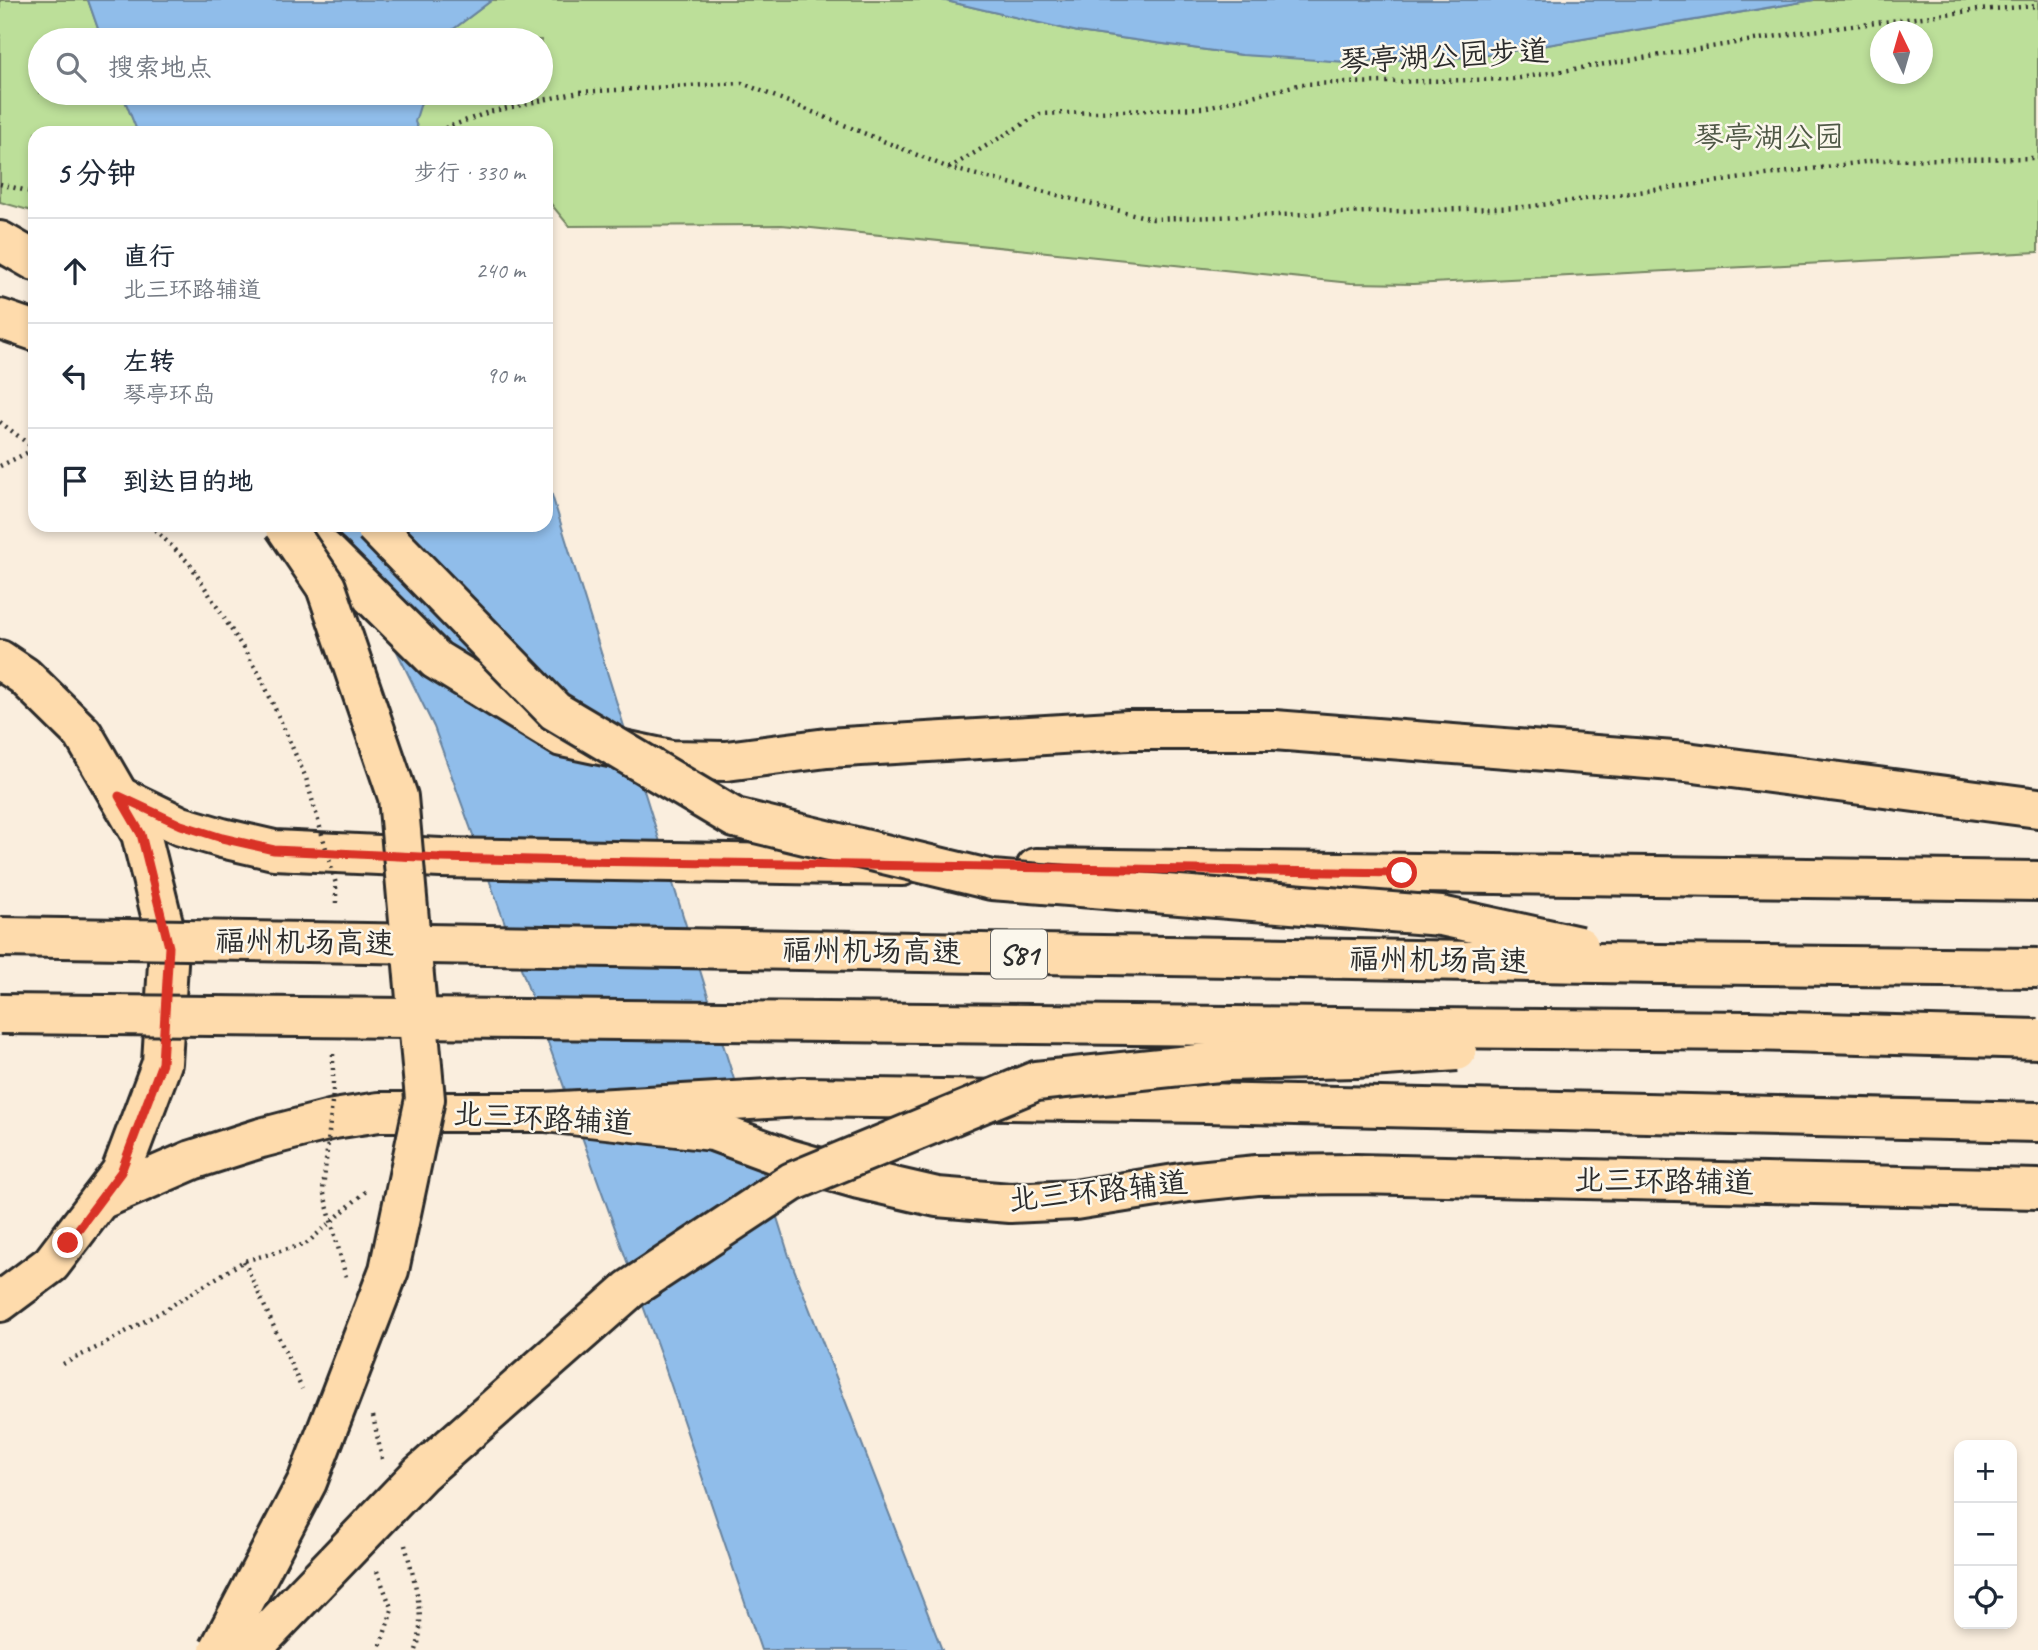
<!DOCTYPE html>
<html lang="zh">
<meta charset="utf-8">
<style>
:root{--surface:#fff;--page:#f2f2f3;--text:#1f2937;--muted:#747a83;--line:#e0e1e3}
body{margin:0;font-family:Caveat,"LXGW WenKai TC",sans-serif;background:var(--page);color:var(--text)}
.controls{position:absolute;right:21px;bottom:21px;display:grid;overflow:hidden;border-radius:14px;box-shadow:0 4px 10px #0003}
.controls button{width:63px;height:63px;display:grid;place-items:center;padding:0;border:0;border-bottom:2px solid var(--line);background:var(--surface);color:var(--text);font:35px sans-serif}
.compass{position:absolute;left:1870px;top:21px;width:63px;height:63px;border-radius:50%;background:var(--surface);box-shadow:0 4px 10px #0003;rotate:355deg}
.stop{position:absolute;width:21px;height:21px;margin:-16px;border:5px solid #d93025;border-radius:50%;background:#fff}
.stop.end{background:#d93025;border-color:#fff;box-shadow:0 2px 7px #0008}
.list{margin:0;padding:0;list-style:none}
h2{display:flex;justify-content:space-between;align-items:center;height:91px;margin:0;padding:0 28px;font-size:30px}
h2 small{font-size:23px;font-weight:400;color:var(--muted)}
.list li{display:grid;grid-template-columns:46px 1fr auto;gap:21px;align-items:center;box-sizing:border-box;height:105px;padding:0 28px;border-top:2px solid var(--line)}
.list b{display:block;font-size:26px;white-space:nowrap}
.list p{margin:0;font-size:23px;white-space:nowrap;color:var(--muted)}
.list em{font-size:23px;font-style:normal;color:var(--muted)}
.icon{flex:none;width:38px;height:38px;fill:none;stroke:currentColor;stroke-width:2;stroke-linecap:round;stroke-linejoin:round}
.map{position:relative;flex:none;width:2038px;height:1650px;overflow:hidden}
.search{position:absolute;background:var(--surface);box-shadow:0 4px 10px #0003;left:28px;top:28px;width:525px;height:77px;display:flex;align-items:center;gap:18px;box-sizing:border-box;padding:0 24px;border-radius:38px;color:var(--muted);font-size:26px}
.panel{position:absolute;background:var(--surface);box-shadow:0 4px 10px #0003;left:28px;top:126px;width:525px;height:406px;border-radius:21px}
.map>svg:first-child{display:block}
.green{fill:#bcdf99;stroke:#748562;stroke-width:2;fill-rule:evenodd}
.water{fill:#90bdea;stroke:#68839e;stroke-width:2}
.lines{fill:none;stroke-linecap:round;stroke-linejoin:round}
.major-casing{stroke:#2b2b2b;stroke-width:44}
.highway-casing{stroke:#2b2b2b;stroke-width:44}
.path{stroke:#2b2b2b;stroke-width:4.5;stroke-dasharray:2 5;stroke-linecap:butt}
.major{stroke:#fedbac;stroke-width:38}
.highway{stroke:#fedbac;stroke-width:38}
.highway-bridge-casing{stroke:#2b2b2b;stroke-width:44;stroke-linecap:butt}
.path-bridge{stroke:#2b2b2b;stroke-width:4.5;stroke-dasharray:2 5;stroke-linecap:butt}
.highway-bridge{stroke:#fedbac;stroke-width:38}
.route{stroke:#d93025;stroke-width:9}
.labels{text-anchor:middle;dominant-baseline:central;stroke-width:5;stroke-linejoin:round;paint-order:stroke}
.shield{fill:#fbf7ec;stroke:#696865;stroke-width:2}
.shield-label{font-size:28px;font-weight:bold;fill:#2b2b2b}
.street-label{font-size:30px;fill:#2b2b2b;stroke:#fbf7ec}
.park-label{font-size:30px;fill:#4f5846;stroke:#fbf7ec}
</style>
<div class="map">
<svg width="2038" height="1650" viewBox="0 0 2038 1650">
<rect width="100%" height="100%" fill="#faeede"/>
<filter id="ink" filterUnits="userSpaceOnUse"><feTurbulence type="fractalNoise" baseFrequency=".0143" numOctaves="2"/><feDisplacementMap in="SourceGraphic" scale="14" xChannelSelector="R" yChannelSelector="G"/><feConvolveMatrix kernelMatrix="1 2 1 2 8 2 1 2 1" color-interpolation-filters="sRGB"/></filter>
<g filter="url(#ink)">
<g class="green">
<polygon points="0,0 88,0 102,40 40,40 40,93 122,93 138,133 35,133 35,212 0,202"/>
<path d="M492,0H942L1078,32L1242,55L1476,57L1814,0H2038V252L1413,284L1351,283L782,225L569,226L546,198V133H387L424,93H541V40H439ZM1881,32H1923V74H1881Z"/>
</g>
<g class="water">
<polygon points="88,0 492,0 439,40 102,40"/>
<polygon points="942,0 1814,0 1476,57 1346,62 1242,55 1078,32"/>
<polygon points="122,93 424,93 415,122 420,133 138,133"/>
<polygon points="546,476 789,1256 942,1650 761,1650 659,1350 434,727 335,525 546,525"/>
</g>
<g class="lines">
<defs>
<g id="major">
<polyline points="0,660 24,676 83,734 141,834 169,947 162,1063 121,1172 51,1264 0,1302"/>
<polyline points="119,796 181,826 222,838 274,850 441,858 902,866"/>
<polyline points="1036,868 2038,881"/>
<polyline points="100,1200 192,1160 261,1138 334,1119 379,1112 545,1112 713,1131 789,1159 859,1179 937,1197 1010,1203 1075,1200 1188,1182 1257,1175 1356,1174 2038,1189"/>
</g>
<g id="highway">
<polyline points="0,241 35,261"/>
<polyline points="0,319 35,331"/>
<polyline points="296,525 329,554 436,660 562,737 671,760 726,761 827,748 1128,730 1274,730 1686,762 2038,808"/>
<polyline points="545,1112 802,1097 1206,1103 2038,1122"/>
</g>
</defs>
<use href="#major" class="major-casing"/>
<use href="#highway" class="highway-casing"/>
<g class="path">
<polyline points="432,133 489,112 579,92 742,83 949,168 1153,219 1526,207 1879,160 2038,158"/>
<polyline points="949,168 1040,114 1203,108 1302,84 1513,79 1797,33 1978,10 2038,6"/>
<polyline points="0,184 35,193"/>
<polyline points="0,422 35,449"/>
<polyline points="0,466 35,449"/>
<polyline points="244,1261 302,1389"/>
<polyline points="63,1364 102,1345 161,1312 244,1261 306,1244 366,1191"/>
<polyline points="377,1571 392,1610 379,1650"/>
</g>
<use href="#major" class="major"/>
<use href="#highway" class="highway"/>
<defs>
<g id="highway-bridge">
<polyline points="374,525 555,711 735,818 992,880 1441,916 1579,946"/>
<polyline points="0,937 1660,964 2038,968"/>
<polyline points="0,1014 1750,1031 2038,1039"/>
<polyline points="219,1650 307,1482 389,1270 425,1099 398,797 326,587 284,525"/>
<polyline points="251,1650 420,1474 630,1289 792,1182 1036,1081 1228,1061 1356,1058 1457,1051"/>
</g>
</defs>
<use href="#highway-bridge" class="highway-bridge-casing"/>
<g class="path-bridge">
<polyline points="150,525 190,564 260,675 306,778 336,884 336,906"/>
<polyline points="333,1054 333,1093 323,1190 346,1277"/>
<polyline points="373,1416 382,1459"/>
<path d="M405,1545C413,1575 427,1620 416,1650"/>
</g>
<use href="#highway-bridge" class="highway-bridge"/>
</g>
</g>
<g class="lines" filter="url(#ink)">
<polyline class="route" points="68,1243 121,1172 162,1063 169,947 141,834 119,796 181,825 222,838 274,850 440,858 576,861 1402,873"/>
</g>
<g class="labels">
<rect class="shield" x="991" y="929.5" width="56" height="49" rx="5"/>
<g class="shield-label">
<text x="1019" y="954">S81</text>
</g>
<g class="street-label">
<text transform="translate(1444 56) rotate(-3)">琴亭湖公园步道</text>
<text transform="translate(305 942) rotate(1)">福州机场高速</text>
<text transform="translate(872 951) rotate(1)">福州机场高速</text>
<text transform="translate(1439 960) rotate(1)">福州机场高速</text>
<text transform="translate(543 1118) rotate(3)">北三环路辅道</text>
<text transform="translate(1664 1181) rotate(1)">北三环路辅道</text>
<text transform="translate(1098 1191) rotate(-6)">北三环路辅道</text>
</g>
<g class="park-label">
<text x="1769" y="137">琴亭湖公园</text>
</g>
</g>
</svg>
<div class="controls">
<button>+</button>
<button>−</button>
<button><svg class="icon" aria-label="locate" viewBox="0 0 24 24"><circle cx="12" cy="12" r="6"/><path d="M12 2v4M12 18v4M2 12h4M18 12h4"/></svg></button>
</div>
<svg class="compass" viewBox="-18 -18 36 36"><path d="M0-13l5 13h-10z" fill="#e53935"/><path d="M0 13l5-13h-10z" fill="#747a83"/></svg>
<div class="stop" style="left:1402px;top:873px"></div>
<div class="stop end" style="left:68px;top:1243px"></div>
<div class="search"><svg class="icon" aria-label="search" viewBox="0 0 24 24"><circle cx="10" cy="10" r="6"/><path d="M15 15l6 6"/></svg>搜索地点</div>
<section class="panel">
<h2>5 分钟<small>步行 · 330 m</small></h2>
<ul class="list">
<li><svg class="icon" aria-label="ahead" viewBox="0 0 24 24"><path d="M12 20V5M6 11l6-6 6 6"/></svg><div><b>直行</b><p>北三环路辅道</p></div><em>240 m</em></li>
<li><svg class="icon" aria-label="left" viewBox="0 0 24 24"><path d="M17 20v-9H6M10 6l-5 5 5 5"/></svg><div><b>左转</b><p>琴亭环岛</p></div><em>90 m</em></li>
<li><svg class="icon" aria-label="arrive" viewBox="0 0 24 24"><path d="M6 21V4h12l-3 4 3 4H6"/></svg><div><b>到达目的地</b></div></li>
</ul>
</section>
</div>
